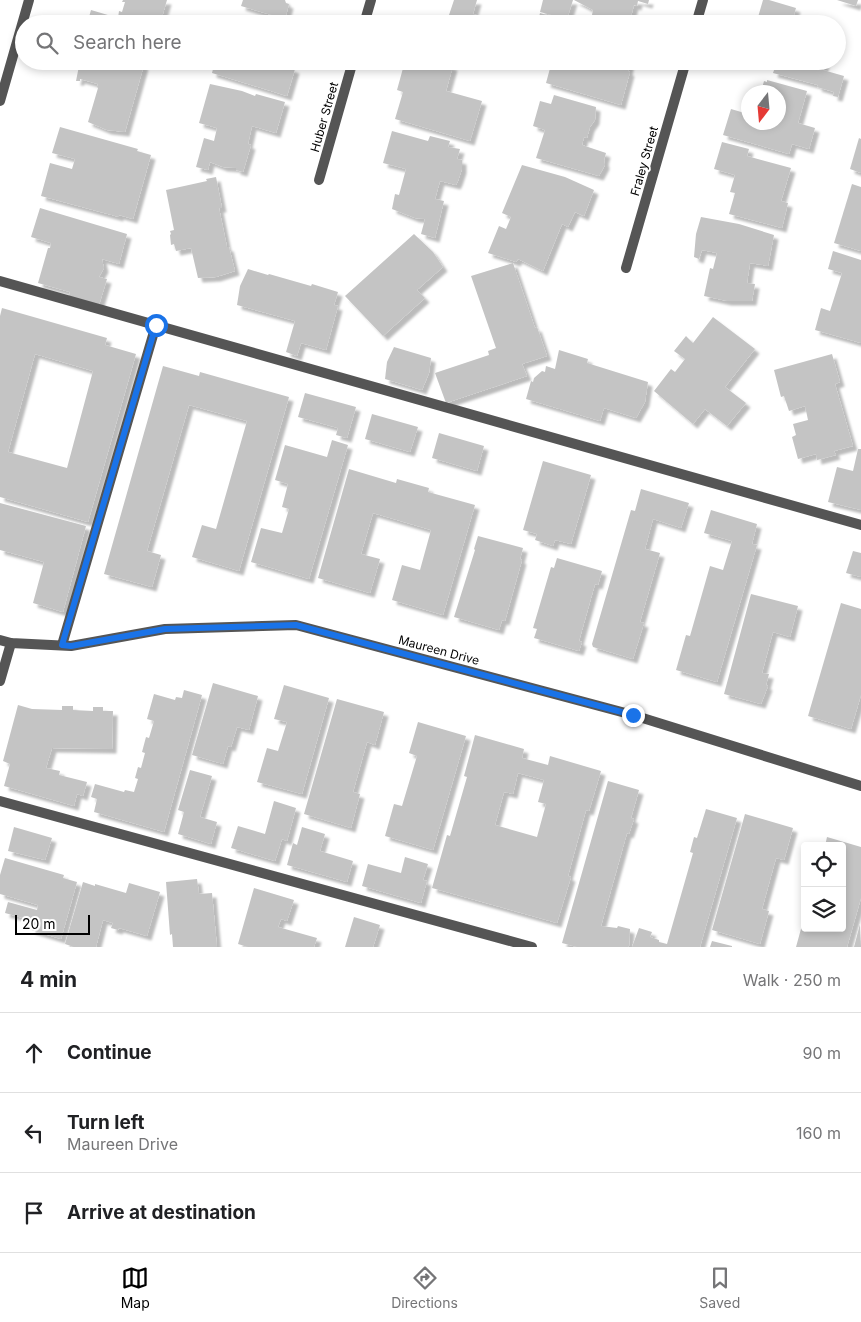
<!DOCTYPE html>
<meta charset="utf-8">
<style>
:root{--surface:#fff;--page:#f6f6f6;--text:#202124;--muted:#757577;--line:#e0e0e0;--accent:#000}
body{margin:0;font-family:Inter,sans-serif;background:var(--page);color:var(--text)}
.controls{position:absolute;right:15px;bottom:15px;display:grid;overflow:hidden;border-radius:5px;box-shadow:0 2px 8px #0003}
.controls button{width:45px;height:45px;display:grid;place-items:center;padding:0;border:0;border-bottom:1px solid var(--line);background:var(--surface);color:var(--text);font:25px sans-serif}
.compass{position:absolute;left:741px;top:85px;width:45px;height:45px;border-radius:50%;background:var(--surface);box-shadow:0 2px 8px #0003;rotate:196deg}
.scale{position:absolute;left:15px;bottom:12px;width:75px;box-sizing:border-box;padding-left:5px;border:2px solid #000;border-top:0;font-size:14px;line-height:18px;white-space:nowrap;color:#000;-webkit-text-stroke:4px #fff;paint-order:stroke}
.stop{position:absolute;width:15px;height:15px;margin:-11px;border:4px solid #1a73e8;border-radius:50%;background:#fff}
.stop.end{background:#1a73e8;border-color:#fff;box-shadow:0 1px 5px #0008}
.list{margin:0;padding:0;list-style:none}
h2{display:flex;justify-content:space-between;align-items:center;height:65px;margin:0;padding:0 20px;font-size:21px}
h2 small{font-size:16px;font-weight:400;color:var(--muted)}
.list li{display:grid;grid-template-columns:32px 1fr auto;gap:15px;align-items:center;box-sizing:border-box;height:80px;padding:0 20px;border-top:1px solid var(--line)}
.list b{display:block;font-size:19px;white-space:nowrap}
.list p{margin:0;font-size:16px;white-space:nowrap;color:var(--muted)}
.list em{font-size:16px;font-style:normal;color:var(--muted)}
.icon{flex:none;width:28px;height:28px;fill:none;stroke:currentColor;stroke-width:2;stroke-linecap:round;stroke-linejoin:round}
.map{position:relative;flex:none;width:861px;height:947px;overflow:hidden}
.search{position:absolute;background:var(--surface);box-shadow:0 2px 8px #0003;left:15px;right:15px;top:15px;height:55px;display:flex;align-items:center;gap:12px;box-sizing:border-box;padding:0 18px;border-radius:28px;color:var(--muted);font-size:19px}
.sheet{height:305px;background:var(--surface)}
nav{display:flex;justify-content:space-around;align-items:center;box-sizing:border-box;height:70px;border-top:1px solid var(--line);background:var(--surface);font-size:14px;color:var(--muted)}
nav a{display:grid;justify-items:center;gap:2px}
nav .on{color:var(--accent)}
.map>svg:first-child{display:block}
.building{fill:#c4c4c4;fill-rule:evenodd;filter:url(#shadow)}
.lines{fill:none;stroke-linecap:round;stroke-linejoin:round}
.lane{stroke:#555;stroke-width:10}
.street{stroke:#555;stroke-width:10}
.route{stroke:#1a73e8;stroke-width:6}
.labels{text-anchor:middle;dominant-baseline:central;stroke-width:4;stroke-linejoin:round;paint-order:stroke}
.street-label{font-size:12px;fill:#000;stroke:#fff}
</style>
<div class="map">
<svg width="861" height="947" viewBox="0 0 861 947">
<defs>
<filter id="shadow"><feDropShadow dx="4.5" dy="4.5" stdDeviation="1" flood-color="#0004"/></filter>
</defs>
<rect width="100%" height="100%" fill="#fff"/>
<g class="building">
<polygon points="123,0 167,0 160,24 87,24 91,10 118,18 119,11 122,12 125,2 122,2"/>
<polygon points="243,0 285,0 286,3 289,4 285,19 241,6"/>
<polygon points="454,0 477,0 473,14 486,18 484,24 446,24"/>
<polygon points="543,0 573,0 567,19 540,12"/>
<polygon points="574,0 649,0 648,4 638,1 637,6 634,5 629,24 592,15 593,10"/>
<polygon points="763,0 769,0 796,8 793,18 812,24 756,24"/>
<polygon points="837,0 858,0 856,6"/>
<polygon points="540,13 568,21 567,24 537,24"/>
<polygon points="239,15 267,23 267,24 237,24"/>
<polygon points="80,61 135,61 144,65 125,132 107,130 88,122 98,88 97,87 98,84 80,79 80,81 76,81"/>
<polygon points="215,61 269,61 295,69 287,96 212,73"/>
<polygon points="405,61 435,61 453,66 446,91 482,101 470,141 395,119 403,92 397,90"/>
<polygon points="552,61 630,61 628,71 630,72 621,105 546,83"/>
<polygon points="777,61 825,61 823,70 844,76 838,97 833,96 834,92 817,87 818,85 773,73"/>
<polygon points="767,80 807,91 798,123 815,128 809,149 792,144 789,154 723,135 731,109 748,114 748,122 778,122 778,92 761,92 764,81 767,82"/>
<polygon points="210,84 242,91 255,96 256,94 285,102 276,133 252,126 248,144 251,145 243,172 236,170 236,168 223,167 210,162 208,170 196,167 204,138 214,141 217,128 199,123"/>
<polygon points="554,95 596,107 595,120 590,127 587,138 584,137 582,145 606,153 604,160 605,165 599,176 536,158 545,130 533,126 540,101 551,104"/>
<polygon points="60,127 138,149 137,151 151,155 133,219 119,215 119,217 41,196 50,163 72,169 75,159 52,153"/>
<polygon points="392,131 428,141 430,136 450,141 448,147 460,149 457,159 462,160 462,169 458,181 456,185 440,181 435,199 444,201 435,238 421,234 425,219 415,218 392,209 395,194 399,195 406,169 383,163"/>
<polygon points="859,138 861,139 861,173 850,169"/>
<polygon points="722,142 749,149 747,156 791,168 781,201 788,203 782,228 729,214 735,193 730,192 735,175 714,169"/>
<polygon points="522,165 565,177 594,190 584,216 575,212 568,227 562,224 543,271 518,259 516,262 488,253 499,226 506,229 511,217 502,213"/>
<polygon points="216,177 222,208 219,208 227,247 229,247 235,271 216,277 198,278 191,248 176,251 174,244 171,245 170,235 171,234 170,231 174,230 166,190 207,181 206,179"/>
<polygon points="852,184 861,187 861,251 834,243"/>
<polygon points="40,208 127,234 119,264 102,259 104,268 99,277 107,279 99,305 69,296 70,292 38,283 48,248 50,248 51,243 31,237"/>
<polygon points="701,217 739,224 774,235 768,266 750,263 747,283 755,284 752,301 727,301 704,296 710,268 713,269 717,253 702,250 699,259 694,257 696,234"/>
<polygon points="414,234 433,252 443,267 417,290 425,298 383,336 345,296"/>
<polygon points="833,251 861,260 861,343 815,330 821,308 830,311 842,273 828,269"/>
<polygon points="513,263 535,328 537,327 547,356 522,364 527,376 446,403 435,373 489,355 488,351 496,348 471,276"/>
<polygon points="248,269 268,275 269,274 311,286 312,284 338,292 334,305 338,306 326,350 301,343 297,356 286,352 295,321 237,305 240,286"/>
<path d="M2,308L107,338L105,345L136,354L88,522L0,497V316ZM35,354L93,371L67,468L8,452Z"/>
<polygon points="713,317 755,349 725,387 746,403 727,426 705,409 693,424 654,391 671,369 675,372 685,359 674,351 686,336 693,343"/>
<polygon points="394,347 431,358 429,373 422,390 385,379 387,362"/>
<polygon points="559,350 588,359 587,363 648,382 645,402 636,418 604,408 600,421 526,399 531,381 533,382 534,378 542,371 545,372 546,366 555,369"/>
<polygon points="832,354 840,382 835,384 853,446 834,451 836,455 817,460 816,454 798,459 792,437 796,435 793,424 808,420 805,406 789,411 784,396 781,397 774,370"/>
<polygon points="163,366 199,376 200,372 289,397 239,571 192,557 202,525 216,529 247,421 189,405 147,551 161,555 152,587 104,574"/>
<polygon points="305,393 356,407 347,438 336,435 338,428 298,417"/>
<polygon points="372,414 418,427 410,452 365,439"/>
<polygon points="439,433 484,446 477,471 432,458"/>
<polygon points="332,440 348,445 309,579 251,562 261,528 282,533 289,509 282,507 288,484 275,480 285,445 327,457"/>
<polygon points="858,449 861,449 861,510 828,502 837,467 853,471"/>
<polygon points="543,461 591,475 571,544 555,540 553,546 535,540 537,534 523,530"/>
<polygon points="349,469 396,483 397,479 429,488 428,492 475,505 443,615 392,600 402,565 420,570 431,530 373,513 361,554 380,559 370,593 318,578"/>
<polygon points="641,489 689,503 681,528 653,519 645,549 660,553 640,622 644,623 633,659 593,647 592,644 631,510 635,511"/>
<polygon points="0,503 86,526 63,612 33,603 44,562 0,550"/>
<polygon points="711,510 757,524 752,544 757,545 717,682 676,670 686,635 690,636 710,566 723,570 732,541 704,533"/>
<polygon points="478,536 523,548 520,559 522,560 505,621 502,620 499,630 454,617 475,550 474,549"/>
<polygon points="853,551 861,553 861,577 846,573"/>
<polygon points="557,558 602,571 598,585 595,584 579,641 582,642 579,651 534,638 537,629 533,628 551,567 554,568"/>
<polygon points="751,594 798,606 790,637 773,632 762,673 769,674 766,685 768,686 761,704 724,694"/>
<polygon points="841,603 861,609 861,695 851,729 808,716"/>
<polygon points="213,683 258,696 249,730 237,727 231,747 228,746 223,764 192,755"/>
<polygon points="284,685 329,698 302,794 257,782 267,748 278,751 287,722 274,719"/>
<polygon points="184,690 202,695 164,832 94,812 97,799 91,797 95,784 124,792 125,790 134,792 138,779 135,778 138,767 141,768 145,753 142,752 146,737 149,738 154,721 147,719 154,694 175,700 176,697 182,698"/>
<polygon points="337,699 384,712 375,745 367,742 353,792 360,794 351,828 304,814"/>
<polygon points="18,705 32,709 62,710 62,706 73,706 73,710 93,711 93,707 103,707 103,711 113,711 112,749 52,748 46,768 60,771 59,775 87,782 83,796 77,794 74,806 4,786 10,764 3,761"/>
<polygon points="418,722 466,736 433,850 385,836 394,804 402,806 417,756 409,753"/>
<path d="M475,735L524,749L522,758L548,765L550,756L601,771L589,811L586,810L568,876L571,877L557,923L432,888L447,835L450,836L467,777L464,776ZM518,773L544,780L538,802L546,804L537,837L495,825L504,792L513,794Z"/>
<polygon points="190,770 212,776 200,817 217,822 211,844 178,834 184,812 178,810"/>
<polygon points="608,781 639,790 631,818 634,819 629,834 627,833 601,926 617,928 618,926 630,929 629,946 628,947 577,947 562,943"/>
<polygon points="274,801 296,808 287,841 282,839 275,861 231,848 238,826 265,834"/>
<polygon points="706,809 737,818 700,947 632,947 639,928 652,932 650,937 659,940 659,942 667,944 693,853 690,852 694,837 697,838"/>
<polygon points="745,814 793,828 784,860 776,858 762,909 769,911 760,944 712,930"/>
<polygon points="14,827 52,838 45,860 8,851"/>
<polygon points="302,827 325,834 320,851 353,861 347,882 287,865 293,843 297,845"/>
<polygon points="827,837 861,847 861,898 847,947 796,947 804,918 805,928 842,928 842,846 825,846"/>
<polygon points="405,857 428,864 423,880 427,881 421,903 362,886 368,864 401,873"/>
<polygon points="5,858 64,875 63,878 77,882 61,939 31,930 34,921 5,913 8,902 37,910 38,905 0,894 0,875"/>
<polygon points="197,879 199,894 212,893 217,947 173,947 172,934 170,935 166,882"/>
<polygon points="83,882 95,886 95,884 126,893 129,883 160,892 147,936 119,928 118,930 111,928 113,923 103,920 96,947 74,947 65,944"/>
<polygon points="254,888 294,900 287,921 281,919 278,927 317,938 314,947 248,947 238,944"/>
<polygon points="354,917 380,925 373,947 345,947"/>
<polygon points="860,924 861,947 854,947"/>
<polygon points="712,941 732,946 732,947 710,947"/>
</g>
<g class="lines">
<g class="lane">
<polyline points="0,281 861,525"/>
<polyline points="62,645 156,325"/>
<polyline points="0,681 11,643"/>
<polyline points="0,801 532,947"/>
</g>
<g class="street">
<polyline points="364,24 371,0"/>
<polyline points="696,24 703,0"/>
<polyline points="0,101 29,0"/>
<polyline points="319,180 353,61"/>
<polyline points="626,268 686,61"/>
<polyline points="0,640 11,643 71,646 165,629 296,625 633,715 861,786"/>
</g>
</g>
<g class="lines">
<polyline class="route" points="156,325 62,645 71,646 165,629 296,625 633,715"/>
</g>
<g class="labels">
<g class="street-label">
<text transform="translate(324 117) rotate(-74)">Huber Street</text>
<text transform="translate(644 161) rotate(-74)">Fraley Street</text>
<text transform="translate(439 650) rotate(15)">Maureen Drive</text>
</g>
</g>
</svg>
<div class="controls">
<button><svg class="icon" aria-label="locate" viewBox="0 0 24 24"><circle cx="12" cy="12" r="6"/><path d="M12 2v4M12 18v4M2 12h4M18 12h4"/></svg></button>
<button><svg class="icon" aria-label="layers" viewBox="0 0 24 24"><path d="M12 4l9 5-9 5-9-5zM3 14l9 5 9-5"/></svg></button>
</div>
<svg class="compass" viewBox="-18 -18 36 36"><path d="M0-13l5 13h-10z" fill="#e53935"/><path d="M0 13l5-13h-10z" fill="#757577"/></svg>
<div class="scale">20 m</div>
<div class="stop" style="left:156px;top:325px"></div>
<div class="stop end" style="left:633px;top:715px"></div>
<div class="search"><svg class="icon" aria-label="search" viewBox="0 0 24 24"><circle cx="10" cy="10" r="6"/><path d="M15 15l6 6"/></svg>Search here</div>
</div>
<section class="sheet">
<h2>4 min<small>Walk · 250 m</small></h2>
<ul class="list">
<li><svg class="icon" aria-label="ahead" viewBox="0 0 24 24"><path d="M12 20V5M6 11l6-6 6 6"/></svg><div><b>Continue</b></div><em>90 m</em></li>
<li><svg class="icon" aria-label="left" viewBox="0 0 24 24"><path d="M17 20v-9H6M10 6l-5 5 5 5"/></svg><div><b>Turn left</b><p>Maureen Drive</p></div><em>160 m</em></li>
<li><svg class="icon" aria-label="arrive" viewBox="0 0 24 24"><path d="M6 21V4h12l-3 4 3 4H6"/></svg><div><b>Arrive at destination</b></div></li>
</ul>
</section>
<nav>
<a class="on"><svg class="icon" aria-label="map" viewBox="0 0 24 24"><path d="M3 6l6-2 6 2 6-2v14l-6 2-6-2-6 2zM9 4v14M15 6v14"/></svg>Map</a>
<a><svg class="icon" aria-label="directions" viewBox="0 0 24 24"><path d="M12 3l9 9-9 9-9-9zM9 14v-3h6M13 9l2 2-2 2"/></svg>Directions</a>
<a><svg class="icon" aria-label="saved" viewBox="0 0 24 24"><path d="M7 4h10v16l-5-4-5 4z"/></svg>Saved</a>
</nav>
